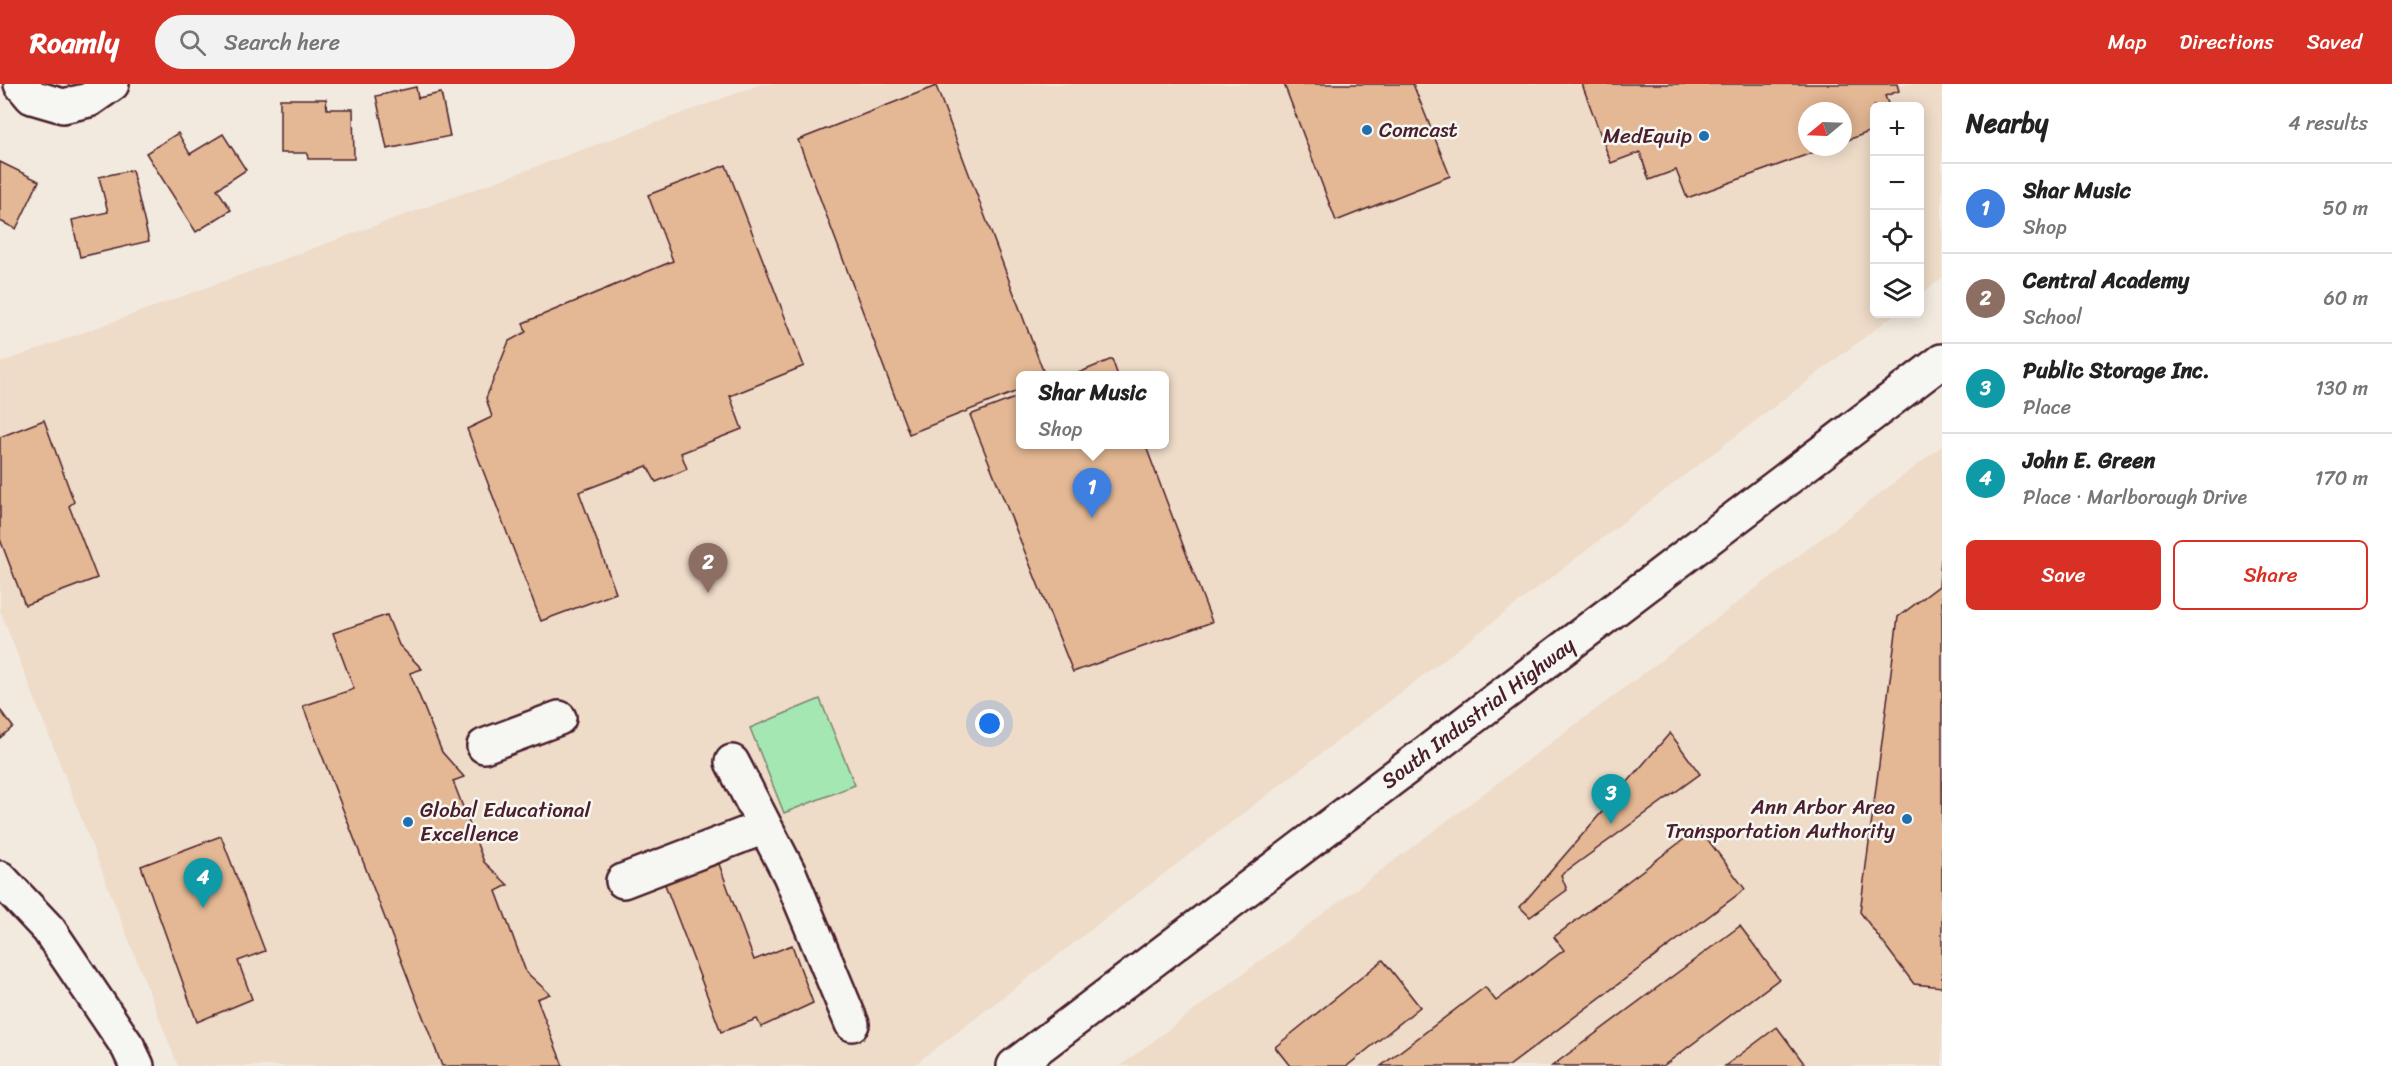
<!DOCTYPE html>
<meta charset="utf-8">
<style>
:root{--surface:#fff;--page:#f2f2f2;--text:#222;--muted:#767676;--line:#e0e0e0;--accent:#d93025}
body{margin:0;font-family:Sriracha,sans-serif;background:var(--page);color:var(--text)}
.controls{position:absolute;right:18px;top:18px;display:grid;overflow:hidden;border-radius:9px;box-shadow:0 3px 15px #0003}
.controls button{width:54px;height:54px;display:grid;place-items:center;padding:0;border:0;border-bottom:2px solid var(--line);background:var(--surface);color:var(--text);font:30px sans-serif}
.compass{position:absolute;left:1798px;top:18px;width:54px;height:54px;border-radius:50%;background:var(--surface);box-shadow:0 3px 15px #0003;rotate:251deg}
.you{position:absolute;left:990px;top:640px;width:21px;height:21px;margin:-15px;border:4px solid #fff;border-radius:50%;background:#1a73e8;box-shadow:0 0 0 9px #1a73e833}
.badge{display:grid;place-items:center;width:39px;height:39px;border-radius:50%;background:var(--accent);color:#fff;font-size:20px;font-weight:700}
.pin{position:absolute;translate:-50% -50px;filter:drop-shadow(0 2px 3px #0008)}
.pin::after{content:'';position:absolute;top:32px;width:21px;height:18px;background:inherit;clip-path:polygon(0 0,100% 0,50% 100%)}
.popup{position:absolute;left:1016px;top:287px;width:153px;height:78px;box-sizing:border-box;display:grid;place-content:center;border-radius:9px;background:var(--surface);filter:drop-shadow(0 2px 4px #0005);font-size:20px;white-space:nowrap;color:var(--muted)}
.popup b{font-size:22px;color:var(--text)}
.popup::after{content:'';position:absolute;left:50%;top:100%;margin-left:-12px;border:12px solid transparent;border-top-color:var(--surface)}
.list{margin:0;padding:0;list-style:none}
h2{display:flex;justify-content:space-between;align-items:center;height:78px;margin:0;padding:0 24px;font-size:26px}
h2 small{font-size:20px;font-weight:400;color:var(--muted)}
.list li{display:grid;grid-template-columns:39px 1fr auto;gap:18px;align-items:center;box-sizing:border-box;height:90px;padding:0 24px;border-top:2px solid var(--line)}
.list b{display:block;font-size:22px;white-space:nowrap}
.list p{margin:0;font-size:20px;white-space:nowrap;color:var(--muted)}
.list em{font-size:20px;font-style:normal;color:var(--muted)}
.actions{display:flex;gap:12px;padding:18px 24px}
.actions a{flex:1;padding:14px 0;border:2px solid var(--accent);border-radius:9px;text-align:center;font-size:21px;color:var(--accent)}
.actions .main{background:var(--accent);color:#fff}
.icon{flex:none;width:33px;height:33px;fill:none;stroke:currentColor;stroke-width:2;stroke-linecap:round;stroke-linejoin:round}
.map{position:relative;flex:none;width:1942px;height:982px;overflow:hidden}
header{display:flex;align-items:center;gap:36px;box-sizing:border-box;height:84px;padding:0 30px;background:var(--accent);color:#fff}
header strong{font-size:28px}
nav{display:flex;gap:33px;margin-inline-start:auto;font-size:21px}
.search{width:420px;height:54px;background:var(--page);display:flex;align-items:center;gap:15px;box-sizing:border-box;padding:0 21px;border-radius:33px;color:var(--muted);font-size:22px}
main{display:flex}
aside{flex:1;background:var(--surface)}
.map>svg:first-child{display:block}
.built{fill:#eedbc8;fill-rule:evenodd}
.green{fill:#a5e7b2;stroke:#78836e;stroke-width:1.5}
.building{fill:#e4b894;stroke:#4a1f2b;stroke-width:1.5}
.lines{fill:none;stroke-linecap:round;stroke-linejoin:round}
.minor-casing{stroke:#4a1f2b;stroke-width:38}
.minor{stroke:#f6f6f2;stroke-width:33}
.poi-dot{fill:#1f6fb2;stroke:#f6f6f2;stroke-width:2}
.labels{text-anchor:middle;dominant-baseline:central;stroke-width:5;stroke-linejoin:round;paint-order:stroke}
.poi-label{font-size:21px;fill:#4a1f2b;stroke:#f6f6f2;text-anchor:start}
.street-label{font-size:21px;fill:#4a1f2b;stroke:#f6f6f2}
</style>
<header>
<strong>Roamly</strong>
<div class="search"><svg class="icon" aria-label="search" viewBox="0 0 24 24"><circle cx="10" cy="10" r="6"/><path d="M15 15l6 6"/></svg>Search here</div>
<nav><a>Map</a><a>Directions</a><a>Saved</a></nav>
</header>
<main>
<div class="map">
<svg width="1942" height="982" viewBox="0 0 1942 982">
<rect width="100%" height="100%" fill="#f2eadf"/>
<filter id="ink" filterUnits="userSpaceOnUse"><feTurbulence type="fractalNoise" baseFrequency=".0167" numOctaves="2"/><feDisplacementMap in="SourceGraphic" scale="12" xChannelSelector="R" yChannelSelector="G"/><feConvolveMatrix kernelMatrix="1 2 1 2 8 2 1 2 1" color-interpolation-filters="sRGB"/></filter>
<g filter="url(#ink)">
<g class="built">
<path d="M762,0H1942V194L1920,211V22H1874V230H1895L913,982H178L0,526V279ZM1807,27H1843V63H1807ZM1020,292H1164V360H1020Z"/>
<polygon points="1942,362 1942,982 1120,982 1711,539"/>
</g>
<polygon class="green" points="820,615 855,701 784,729 750,644"/>
<g class="building">
<polygon points="1284,0 1413,0 1450,92 1336,137"/>
<polygon points="1582,0 1897,0 1899,7 1885,12 1889,22 1874,22 1874,46 1843,58 1843,27 1807,27 1807,63 1828,63 1687,114 1676,86 1649,96 1640,68 1611,79"/>
<polygon points="936,2 1045,292 1020,292 1020,306 909,350 798,56"/>
<polygon points="416,3 418,14 441,9 450,52 387,65 376,12"/>
<polygon points="280,15 326,15 327,25 353,25 354,75 308,75 307,69 280,69"/>
<polygon points="178,49 190,70 223,50 246,86 217,105 231,126 196,148 146,69"/>
<polygon points="0,78 39,97 16,145 0,137"/>
<polygon points="726,81 804,282 730,312 742,345 681,369 687,385 656,398 647,382 579,408 616,509 541,537 467,345 492,333 486,314 509,257 526,248 523,239 673,177 648,111"/>
<polygon points="132,86 149,157 80,173 72,136 108,128 99,93"/>
<polygon points="1112,275 1118,292 1071,292"/>
<polygon points="1020,312 1020,360 1145,360 1212,538 1073,588 970,331"/>
<polygon points="44,336 74,418 69,422 97,494 25,521 0,455 0,353"/>
<polygon points="1941,475 1942,475 1942,903 1914,900 1860,828 1898,533 1939,502"/>
<polygon points="387,531 399,561 422,585 410,589 442,668 464,693 453,697 484,778 508,801 496,807 526,888 550,910 537,915 563,982 442,982 303,622 354,605 333,549"/>
<polygon points="0,626 13,643 0,654"/>
<polygon points="1670,649 1700,690 1561,791 1567,806 1530,833 1520,823"/>
<polygon points="1699,744 1745,805 1509,982 1381,982 1485,903 1496,917 1564,866 1554,853"/>
<polygon points="221,752 265,867 238,877 252,915 197,938 141,782"/>
<polygon points="719,780 754,876 792,861 813,919 761,943 757,935 721,948 664,798"/>
<polygon points="1740,842 1779,895 1663,982 1552,982"/>
<polygon points="1383,876 1420,923 1347,982 1290,982 1275,963"/>
<polygon points="1777,943 1806,982 1725,982"/>
</g>
<g class="lines">
<defs>
<g id="minor">
<polyline points="21,0 32,13 63,22 89,16 112,0"/>
<polyline points="484,662 559,634"/>
<polyline points="732,678 790,791 852,940"/>
<polyline points="0,794 49,846 128,963 137,982"/>
<polyline points="623,797 764,743"/>
<polyline points="1014,982 1942,277"/>
</g>
</defs>
<use href="#minor" class="minor-casing"/>
<use href="#minor" class="minor"/>
</g>
</g>
<g class="poi-dot">
<circle cx="1367" cy="46" r="6"/>
<circle cx="1704" cy="52" r="6"/>
<circle cx="1907" cy="735" r="6"/>
<circle cx="408" cy="738" r="6"/>
</g>
<g class="labels">
<g class="poi-label">
<text x="1379" y="46">Comcast</text>
<text x="1692" y="52" text-anchor="end">MedEquip</text>
<text x="1895" y="723" text-anchor="end">Ann Arbor Area<tspan x="1895" dy="24">Transportation Authority</tspan></text>
<text x="420" y="726">Global Educational<tspan x="420" dy="24">Excellence</tspan></text>
</g>
<g class="street-label">
<text transform="translate(1478 629) rotate(-37)">South Industrial Highway</text>
</g>
</g>
</svg>
<div class="controls">
<button>+</button>
<button>−</button>
<button><svg class="icon" aria-label="locate" viewBox="0 0 24 24"><circle cx="12" cy="12" r="6"/><path d="M12 2v4M12 18v4M2 12h4M18 12h4"/></svg></button>
<button><svg class="icon" aria-label="layers" viewBox="0 0 24 24"><path d="M12 4l9 5-9 5-9-5zM3 14l9 5 9-5"/></svg></button>
</div>
<svg class="compass" viewBox="-18 -18 36 36"><path d="M0-13l5 13h-10z" fill="#e53935"/><path d="M0 13l5-13h-10z" fill="#767676"/></svg>
<div class="you"></div>
<div class="pin badge" style="left:1092px;top:434px;background:#3f7fe0">1</div>
<div class="popup"><b>Shar Music</b>Shop</div>
<div class="pin badge" style="left:708px;top:509px;background:#8d6e63">2</div>
<div class="pin badge" style="left:1611px;top:740px;background:#0f9aa8">3</div>
<div class="pin badge" style="left:203px;top:824px;background:#0f9aa8">4</div>
</div>
<aside>
<h2>Nearby<small>4 results</small></h2>
<ul class="list">
<li><span class="badge" style="background:#3f7fe0">1</span><div><b>Shar Music</b><p>Shop</p></div><em>50 m</em></li>
<li><span class="badge" style="background:#8d6e63">2</span><div><b>Central Academy</b><p>School</p></div><em>60 m</em></li>
<li><span class="badge" style="background:#0f9aa8">3</span><div><b>Public Storage Inc.</b><p>Place</p></div><em>130 m</em></li>
<li><span class="badge" style="background:#0f9aa8">4</span><div><b>John E. Green</b><p>Place · Marlborough Drive</p></div><em>170 m</em></li>
</ul>
<div class="actions"><a class="main">Save</a><a>Share</a></div>
</aside>
</main>
